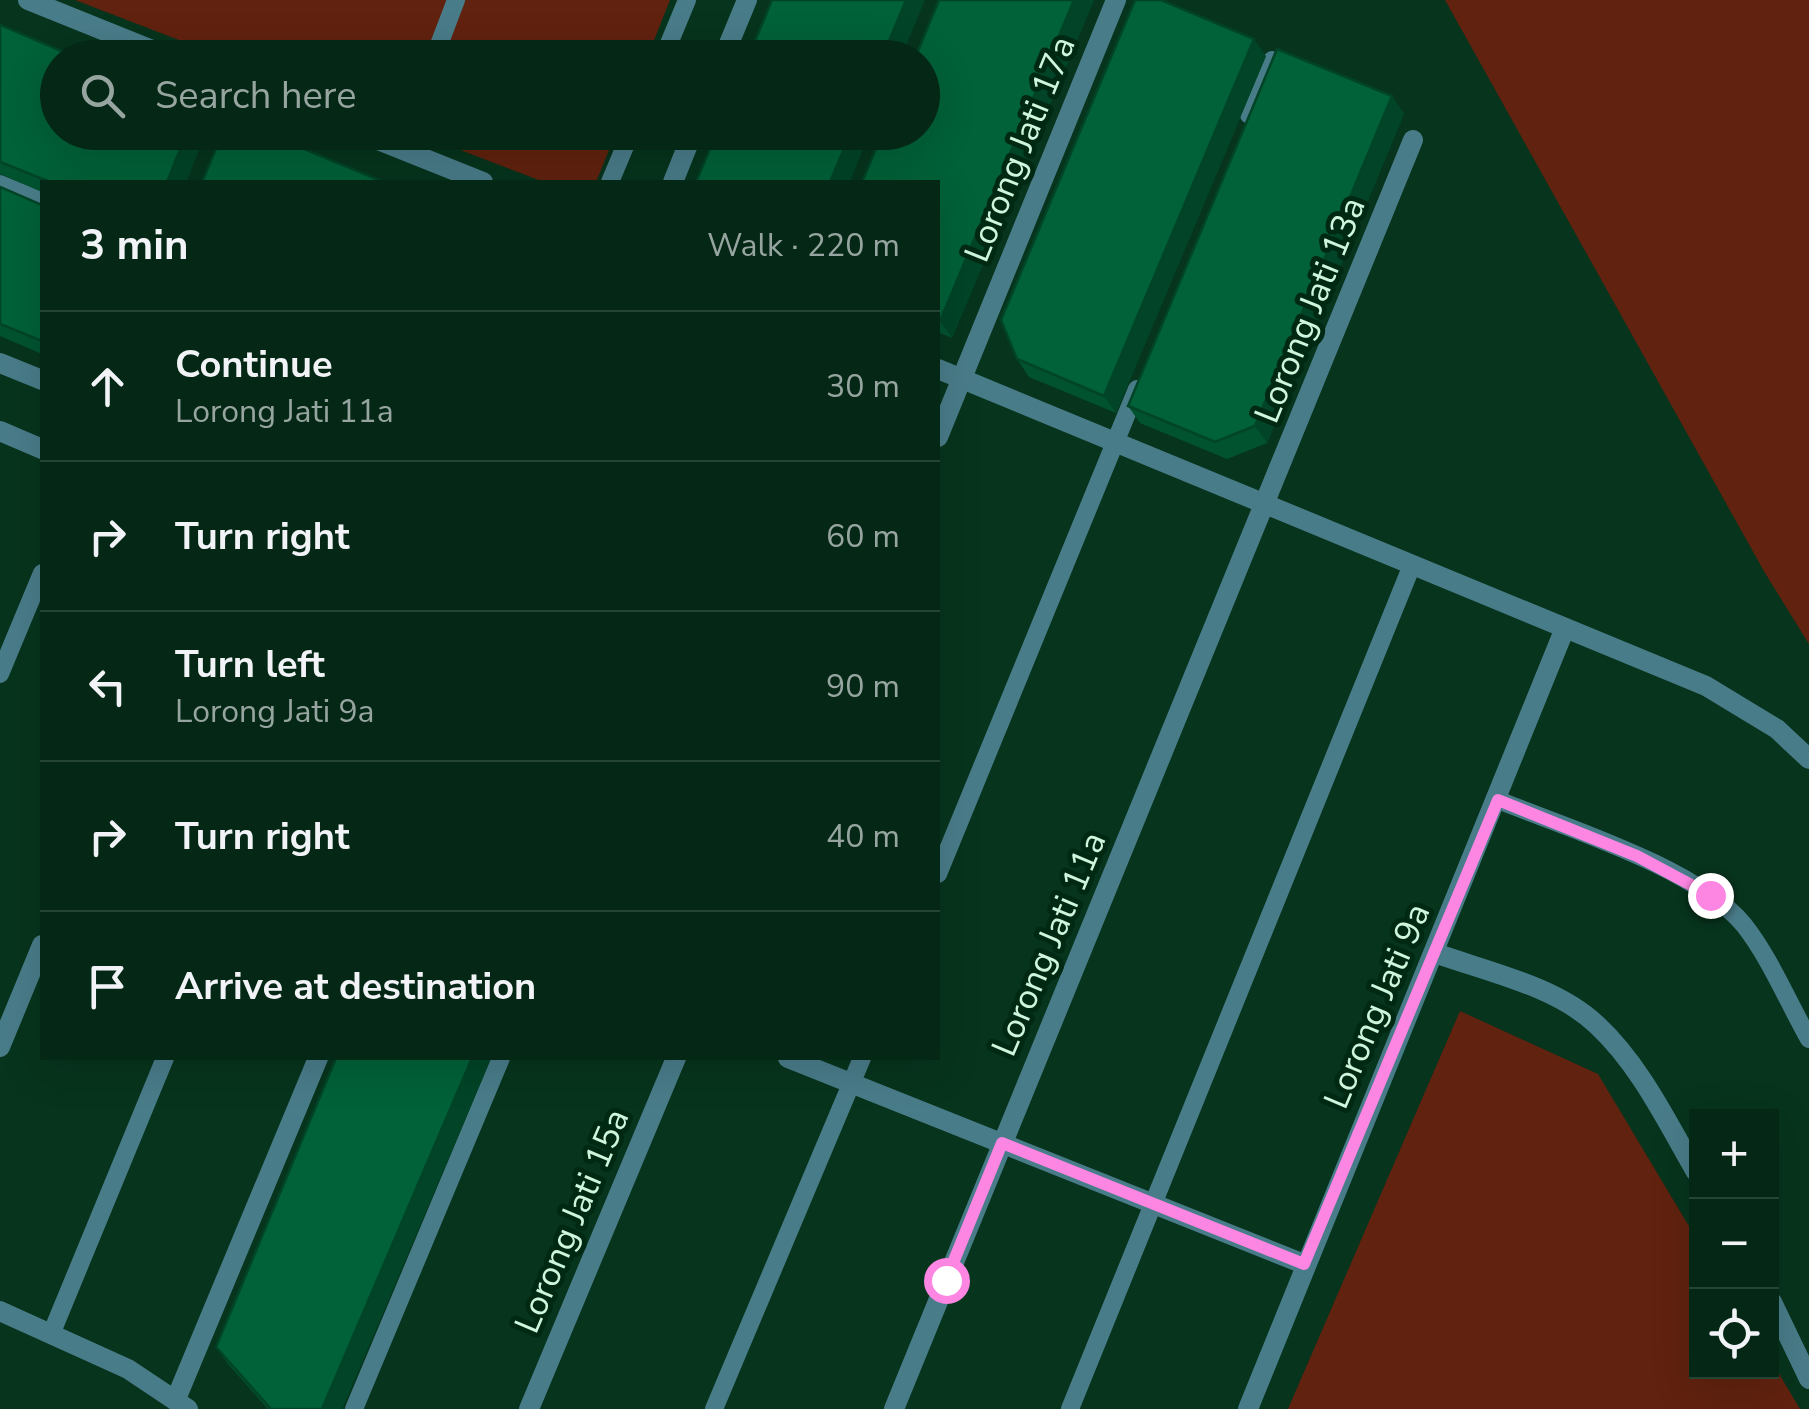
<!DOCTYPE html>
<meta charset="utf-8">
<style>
:root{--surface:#052716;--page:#0e2f1f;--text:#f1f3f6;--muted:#97a5a1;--line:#264435}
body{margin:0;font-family:"Nunito Sans",sans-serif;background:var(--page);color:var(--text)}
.controls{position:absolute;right:30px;bottom:30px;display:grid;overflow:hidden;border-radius:0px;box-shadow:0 10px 40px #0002}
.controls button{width:90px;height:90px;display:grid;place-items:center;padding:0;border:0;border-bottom:2px solid var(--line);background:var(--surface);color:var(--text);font:50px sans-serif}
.stop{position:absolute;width:30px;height:30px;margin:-22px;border:8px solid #fd86e2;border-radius:50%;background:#fff}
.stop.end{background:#fd86e2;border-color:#fff;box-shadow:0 2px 10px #0008}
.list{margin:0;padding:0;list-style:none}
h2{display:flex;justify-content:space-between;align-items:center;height:130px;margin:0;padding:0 40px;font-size:42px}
h2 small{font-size:32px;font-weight:400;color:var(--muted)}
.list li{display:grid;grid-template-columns:65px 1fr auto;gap:30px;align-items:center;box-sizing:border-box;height:150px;padding:0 40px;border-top:2px solid var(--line)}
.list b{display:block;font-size:38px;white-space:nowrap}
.list p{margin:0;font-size:32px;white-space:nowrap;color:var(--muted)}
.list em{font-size:32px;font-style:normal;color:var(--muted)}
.icon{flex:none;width:55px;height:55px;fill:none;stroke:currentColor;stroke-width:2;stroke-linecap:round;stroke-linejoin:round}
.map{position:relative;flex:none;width:1809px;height:1409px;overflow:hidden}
.search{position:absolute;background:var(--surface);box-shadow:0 10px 40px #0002;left:40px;top:40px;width:900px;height:110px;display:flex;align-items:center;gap:25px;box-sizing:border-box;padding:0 35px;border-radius:55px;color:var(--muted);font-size:38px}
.panel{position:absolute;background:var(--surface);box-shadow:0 10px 40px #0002;left:40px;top:180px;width:900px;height:880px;border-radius:0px}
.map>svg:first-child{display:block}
.green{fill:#61220f}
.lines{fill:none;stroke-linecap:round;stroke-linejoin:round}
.lane{stroke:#497c89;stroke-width:18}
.street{stroke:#497c89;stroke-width:20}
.wall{fill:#015330}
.shaded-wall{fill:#014427}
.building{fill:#016138;stroke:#014427;stroke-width:2.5}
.route{stroke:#fd86e2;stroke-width:12}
.labels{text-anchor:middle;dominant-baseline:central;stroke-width:10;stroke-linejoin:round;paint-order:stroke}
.street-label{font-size:35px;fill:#cff5dc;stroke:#002914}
</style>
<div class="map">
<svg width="1809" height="1409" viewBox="0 0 1809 1409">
<rect width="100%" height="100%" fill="#07341d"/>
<g class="green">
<polygon points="75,0 670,0 647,58 223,57"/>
<polygon points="1445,0 1809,0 1809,644 1765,573"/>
<polygon points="416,133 616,133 596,182 544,182"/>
<polygon points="1460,1011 1598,1074 1696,1238 1696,1372 1772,1372 1772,1362 1800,1409 1288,1409"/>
</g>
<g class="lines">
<g class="lane">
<polyline points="434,58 456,0"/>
<polyline points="663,58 687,0"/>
<polyline points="1249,115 1272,60"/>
<polyline points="610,182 631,132"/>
<polyline points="0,184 42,201"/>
<polyline points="0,674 42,573"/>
<path d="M1498,800C1567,828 1697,868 1744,925C1770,958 1788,1002 1809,1039"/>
<polyline points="938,874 1137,389"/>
<polyline points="52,1332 165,1058"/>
<polyline points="354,1409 501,1058"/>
<polyline points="714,1409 862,1058"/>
<polyline points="1070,1409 1412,565"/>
</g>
<g class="street">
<polyline points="28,0 172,58"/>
<polyline points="723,58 747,0"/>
<polyline points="358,132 483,182"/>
<polyline points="673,182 693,132"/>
<polyline points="0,363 42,380"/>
<polyline points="938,369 1706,686 1777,729 1809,759"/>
<polyline points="0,431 42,449"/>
<polyline points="938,437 1116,0"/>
<path d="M1435,953C1488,972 1556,986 1597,1025C1640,1065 1667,1122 1696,1172"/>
<polyline points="0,1047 42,945"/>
<polyline points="788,1058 1304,1264"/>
<polyline points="1772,1302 1809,1379"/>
<polyline points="0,1311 128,1369 188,1409"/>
<polyline points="176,1399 318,1058"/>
<polyline points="529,1409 676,1058"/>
<polyline points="894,1409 1413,140"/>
<polyline points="1248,1409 1565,628"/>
</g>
</g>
<g class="wall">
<polygon points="939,0 1094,0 952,338 938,332"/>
<polygon points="0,25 58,132 206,132 186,182 42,182 42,192 0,174"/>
<polygon points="1266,56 1116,413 1029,377 1017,359"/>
<polygon points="1392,96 1404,114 1267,443 1227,459 1140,423 1128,406"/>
<polygon points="0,187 42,205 42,354 0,336"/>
<polygon points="491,1058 342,1409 268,1409 228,1364 216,1347"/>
</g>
<g class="shaded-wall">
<polygon points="906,0 925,0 901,58 882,58"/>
<polygon points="1074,0 1094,0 952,338 940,321"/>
<polygon points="1254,39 1266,56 1116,413 1104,396"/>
<polygon points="1392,96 1404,114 1267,443 1255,426"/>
<polygon points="187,132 206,132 186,182 167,182"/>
<polygon points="851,132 870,132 850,182 830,182"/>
<polygon points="472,1058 491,1058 342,1409 322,1409"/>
</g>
<g class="building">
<polygon points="772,0 906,0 882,58 748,58"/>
<polygon points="939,0 1074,0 940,321 938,320 938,182 862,182 883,132 922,132 922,58 915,58"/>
<polygon points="1135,0 1161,0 1254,39 1104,396 1017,359 1001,320"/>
<polygon points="0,25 78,58 58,58 58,132 187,132 167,182 50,182 0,162"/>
<polygon points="1277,49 1392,96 1255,426 1215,442 1128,406"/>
<polygon points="223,132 263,132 384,182 202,182"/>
<polygon points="717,132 851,132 830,182 696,182"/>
<polygon points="0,187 42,205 42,341 0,324"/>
<polygon points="336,1058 472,1058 322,1409 271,1409 216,1347"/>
</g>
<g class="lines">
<polyline class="route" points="946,1280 1002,1143 1304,1264 1498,800 1637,856 1710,895"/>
</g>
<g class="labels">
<g class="street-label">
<text transform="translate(1020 149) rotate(-68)">Lorong Jati 17a</text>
<text transform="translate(1310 310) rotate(-68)">Lorong Jati 13a</text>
<text transform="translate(1049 944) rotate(-67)">Lorong Jati 11a</text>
<text transform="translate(1377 1006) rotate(-67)">Lorong Jati 9a</text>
<text transform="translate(572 1221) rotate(-67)">Lorong Jati 15a</text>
</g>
</g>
</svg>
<div class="controls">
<button>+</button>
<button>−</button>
<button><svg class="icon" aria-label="locate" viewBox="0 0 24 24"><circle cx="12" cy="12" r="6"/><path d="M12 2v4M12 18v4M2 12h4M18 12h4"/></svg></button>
</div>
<div class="stop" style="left:946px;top:1280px"></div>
<div class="stop end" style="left:1710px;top:895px"></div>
<div class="search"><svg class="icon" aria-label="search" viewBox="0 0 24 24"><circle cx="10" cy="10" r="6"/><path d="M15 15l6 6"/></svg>Search here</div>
<section class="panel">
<h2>3 min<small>Walk · 220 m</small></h2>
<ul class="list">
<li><svg class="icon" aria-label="ahead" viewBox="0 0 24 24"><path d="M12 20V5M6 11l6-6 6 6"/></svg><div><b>Continue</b><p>Lorong Jati 11a</p></div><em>30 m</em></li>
<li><svg class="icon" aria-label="right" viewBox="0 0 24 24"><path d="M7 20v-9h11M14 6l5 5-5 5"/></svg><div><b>Turn right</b></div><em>60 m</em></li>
<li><svg class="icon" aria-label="left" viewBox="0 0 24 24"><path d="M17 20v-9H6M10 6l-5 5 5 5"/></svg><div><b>Turn left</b><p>Lorong Jati 9a</p></div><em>90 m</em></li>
<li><svg class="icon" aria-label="right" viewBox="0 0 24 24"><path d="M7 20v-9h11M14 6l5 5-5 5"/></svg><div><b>Turn right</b></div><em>40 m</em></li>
<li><svg class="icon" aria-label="arrive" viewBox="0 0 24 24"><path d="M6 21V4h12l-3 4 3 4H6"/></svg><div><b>Arrive at destination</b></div></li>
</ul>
</section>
</div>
